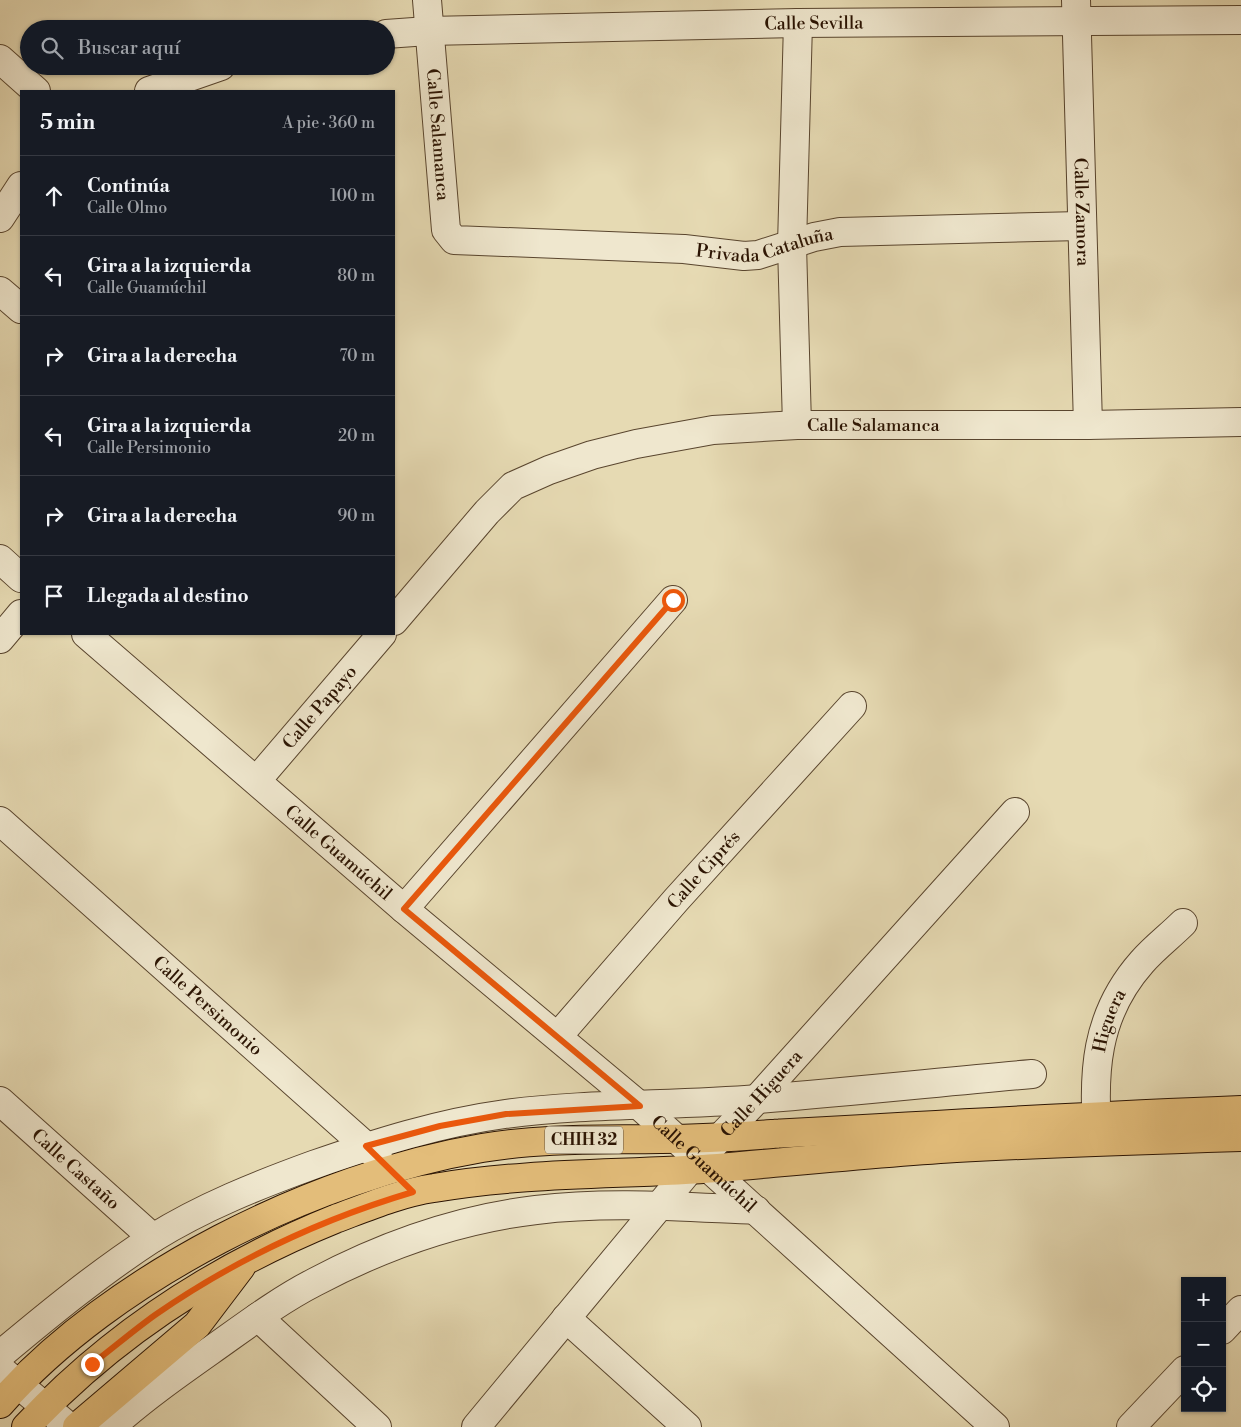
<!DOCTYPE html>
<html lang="es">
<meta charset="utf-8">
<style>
:root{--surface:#171b24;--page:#20242c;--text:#f1f3f6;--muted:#9ea1a6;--line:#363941}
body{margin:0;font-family:"Libre Bodoni",serif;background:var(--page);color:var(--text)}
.controls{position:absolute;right:15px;bottom:15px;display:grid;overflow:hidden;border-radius:0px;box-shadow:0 1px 4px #0004}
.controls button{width:45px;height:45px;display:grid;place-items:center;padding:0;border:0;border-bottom:1px solid var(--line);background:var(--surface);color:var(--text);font:25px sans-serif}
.stop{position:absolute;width:15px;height:15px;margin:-11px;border:4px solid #ea580c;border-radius:50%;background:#fff}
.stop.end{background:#ea580c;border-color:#fff;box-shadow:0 1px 5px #0008}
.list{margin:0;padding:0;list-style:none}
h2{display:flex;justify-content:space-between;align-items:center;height:65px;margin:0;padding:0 20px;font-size:21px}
h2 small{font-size:16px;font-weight:400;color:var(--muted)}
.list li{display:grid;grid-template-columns:32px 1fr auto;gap:15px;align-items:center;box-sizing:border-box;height:80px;padding:0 20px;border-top:1px solid var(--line)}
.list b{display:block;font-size:19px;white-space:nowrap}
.list p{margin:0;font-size:16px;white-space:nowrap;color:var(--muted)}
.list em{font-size:16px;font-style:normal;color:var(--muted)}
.icon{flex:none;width:28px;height:28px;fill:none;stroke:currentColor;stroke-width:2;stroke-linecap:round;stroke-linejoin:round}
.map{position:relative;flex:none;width:1241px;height:1427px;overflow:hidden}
.search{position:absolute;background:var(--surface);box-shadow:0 1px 4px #0004;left:20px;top:20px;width:375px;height:55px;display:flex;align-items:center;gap:12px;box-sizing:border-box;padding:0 18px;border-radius:28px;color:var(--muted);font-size:19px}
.panel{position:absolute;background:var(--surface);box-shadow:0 1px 4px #0004;left:20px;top:90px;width:375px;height:545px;border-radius:0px}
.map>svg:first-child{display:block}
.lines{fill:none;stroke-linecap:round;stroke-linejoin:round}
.minor-casing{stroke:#59452e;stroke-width:30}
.major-casing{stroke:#2a1302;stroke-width:30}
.minor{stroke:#efe7ce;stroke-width:28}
.major{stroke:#e3bd7a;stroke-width:28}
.route{stroke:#ea580c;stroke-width:6}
.labels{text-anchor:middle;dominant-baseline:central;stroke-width:4;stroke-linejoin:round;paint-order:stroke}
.shield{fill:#efe7ce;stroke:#65533f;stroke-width:1}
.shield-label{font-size:16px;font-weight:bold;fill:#2a1302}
.street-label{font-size:18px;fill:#2a1302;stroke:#efe7ce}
</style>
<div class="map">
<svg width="1241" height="1427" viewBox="0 0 1241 1427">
<rect width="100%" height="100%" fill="#e6dab3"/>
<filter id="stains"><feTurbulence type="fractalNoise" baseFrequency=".004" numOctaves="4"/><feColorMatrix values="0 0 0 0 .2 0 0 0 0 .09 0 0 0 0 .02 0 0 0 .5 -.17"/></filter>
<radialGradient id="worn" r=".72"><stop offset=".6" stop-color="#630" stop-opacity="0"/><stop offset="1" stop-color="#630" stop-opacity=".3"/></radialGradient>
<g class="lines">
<defs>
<g id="minor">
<path id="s1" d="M427,0L446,230L454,240L684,249L744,256L758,255L814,237L840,232L1081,226"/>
<path id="s2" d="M1076,0L1088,425"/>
<path id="s3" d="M386,34L428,31L798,23L1241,20"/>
<polyline points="0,59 36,91"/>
<polyline points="149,91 221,66"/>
<polyline points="0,218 21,186"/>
<polyline points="0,291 21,309"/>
<polyline points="797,425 792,245 798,23"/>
<polyline points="0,559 21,578"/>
<path id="s4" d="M394,621L487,512L513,486L549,470L592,455L636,444L713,430L797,425H1088L1241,422"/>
<path id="s5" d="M86,634L404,909L640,1106L995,1427"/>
<polyline points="0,639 21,614"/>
<path id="s6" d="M257,780L382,634"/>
<path id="s7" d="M0,821L378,1157"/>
<polyline points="404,909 673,600"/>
<path id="s8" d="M558,1036L676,900L852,706"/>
<path id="s9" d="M0,1101L153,1238"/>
<path id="s10" d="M1098,1141C1092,1074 1095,1015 1142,962C1154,948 1170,936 1183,923"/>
<polyline points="258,1317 377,1427"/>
<polyline points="566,1318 687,1427"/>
<polyline points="1222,1330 1241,1310"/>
<path d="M0,1355C49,1314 99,1273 153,1238C203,1207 258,1185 313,1165C376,1143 439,1123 505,1114C588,1103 674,1106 758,1099C849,1092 941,1082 1032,1074"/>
<polyline points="0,1369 69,1427"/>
<path d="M111,1427C142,1399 176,1375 210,1351C244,1327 278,1301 315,1282C383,1246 459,1219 536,1210C609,1201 683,1207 756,1210"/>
<path id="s11" d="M476,1427L690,1169L757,1099L1015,812"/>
<polyline points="1131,1427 1185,1370"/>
</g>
<g id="major">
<path d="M0,1404C112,1277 315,1176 482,1148C540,1138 601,1140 660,1139C698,1139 735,1137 772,1134C929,1125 1085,1116 1241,1110"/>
<path d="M26,1427C112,1335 219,1266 335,1219C367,1207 400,1193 434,1188C527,1172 623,1175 718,1168C797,1161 877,1153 956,1148C1051,1143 1146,1140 1241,1137"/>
<polyline points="77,1427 197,1325 241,1267"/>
</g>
</defs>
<use href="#minor" class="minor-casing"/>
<use href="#major" class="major-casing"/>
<use href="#minor" class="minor"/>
<use href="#major" class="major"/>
</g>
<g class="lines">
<path class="route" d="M92,1364C113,1348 134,1330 155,1315C233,1261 322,1219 413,1192L366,1146L440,1126L506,1114L640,1106L404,909L673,600"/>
</g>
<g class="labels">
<rect class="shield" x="545" y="1126.5" width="78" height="27" rx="4"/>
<g class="shield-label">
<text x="584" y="1140">CHIH 32</text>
</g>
<g class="street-label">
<text stroke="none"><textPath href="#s3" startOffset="428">Calle Sevilla</textPath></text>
<text stroke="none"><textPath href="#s1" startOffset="135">Calle Salamanca</textPath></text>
<text stroke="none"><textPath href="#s2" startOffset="212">Calle Zamora</textPath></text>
<text stroke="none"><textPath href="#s1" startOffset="556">Privada Cataluña</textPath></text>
<text stroke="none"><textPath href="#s4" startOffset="549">Calle Salamanca</textPath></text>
<text stroke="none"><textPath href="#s6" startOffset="96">Calle Papayo</textPath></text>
<text stroke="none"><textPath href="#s5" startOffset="334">Calle Guamúchil</textPath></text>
<text stroke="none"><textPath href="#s8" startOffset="221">Calle Ciprés</textPath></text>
<text stroke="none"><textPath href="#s7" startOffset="278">Calle Persimonio</textPath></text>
<text stroke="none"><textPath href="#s10" startOffset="122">Higuera</textPath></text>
<text stroke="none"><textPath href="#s11" startOffset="439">Calle Higuera</textPath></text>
<text stroke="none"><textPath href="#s5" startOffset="814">Calle Guamúchil</textPath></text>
<text stroke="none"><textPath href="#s9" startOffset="102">Calle Castaño</textPath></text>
</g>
</g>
<rect width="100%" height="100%" filter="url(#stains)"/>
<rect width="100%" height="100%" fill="url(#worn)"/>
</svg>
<div class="controls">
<button>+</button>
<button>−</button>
<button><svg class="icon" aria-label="locate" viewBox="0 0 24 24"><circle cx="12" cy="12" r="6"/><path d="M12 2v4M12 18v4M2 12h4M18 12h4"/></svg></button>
</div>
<div class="stop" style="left:673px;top:600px"></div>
<div class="stop end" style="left:92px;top:1364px"></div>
<div class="search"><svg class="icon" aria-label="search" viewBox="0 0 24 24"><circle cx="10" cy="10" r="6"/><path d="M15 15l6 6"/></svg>Buscar aquí</div>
<section class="panel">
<h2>5 min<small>A pie · 360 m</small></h2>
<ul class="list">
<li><svg class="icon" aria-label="ahead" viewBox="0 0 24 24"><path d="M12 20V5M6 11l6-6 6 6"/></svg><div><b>Continúa</b><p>Calle Olmo</p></div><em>100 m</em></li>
<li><svg class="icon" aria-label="left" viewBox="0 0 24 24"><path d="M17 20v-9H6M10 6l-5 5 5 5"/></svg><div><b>Gira a la izquierda</b><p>Calle Guamúchil</p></div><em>80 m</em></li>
<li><svg class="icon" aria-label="right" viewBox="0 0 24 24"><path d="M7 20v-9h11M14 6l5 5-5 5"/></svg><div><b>Gira a la derecha</b></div><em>70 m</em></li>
<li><svg class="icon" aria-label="left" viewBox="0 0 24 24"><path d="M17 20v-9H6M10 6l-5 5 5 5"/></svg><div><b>Gira a la izquierda</b><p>Calle Persimonio</p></div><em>20 m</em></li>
<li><svg class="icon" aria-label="right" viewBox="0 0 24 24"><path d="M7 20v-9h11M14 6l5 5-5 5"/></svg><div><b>Gira a la derecha</b></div><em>90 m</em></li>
<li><svg class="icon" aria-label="arrive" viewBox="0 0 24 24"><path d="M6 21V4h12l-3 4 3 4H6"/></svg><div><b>Llegada al destino</b></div></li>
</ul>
</section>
</div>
